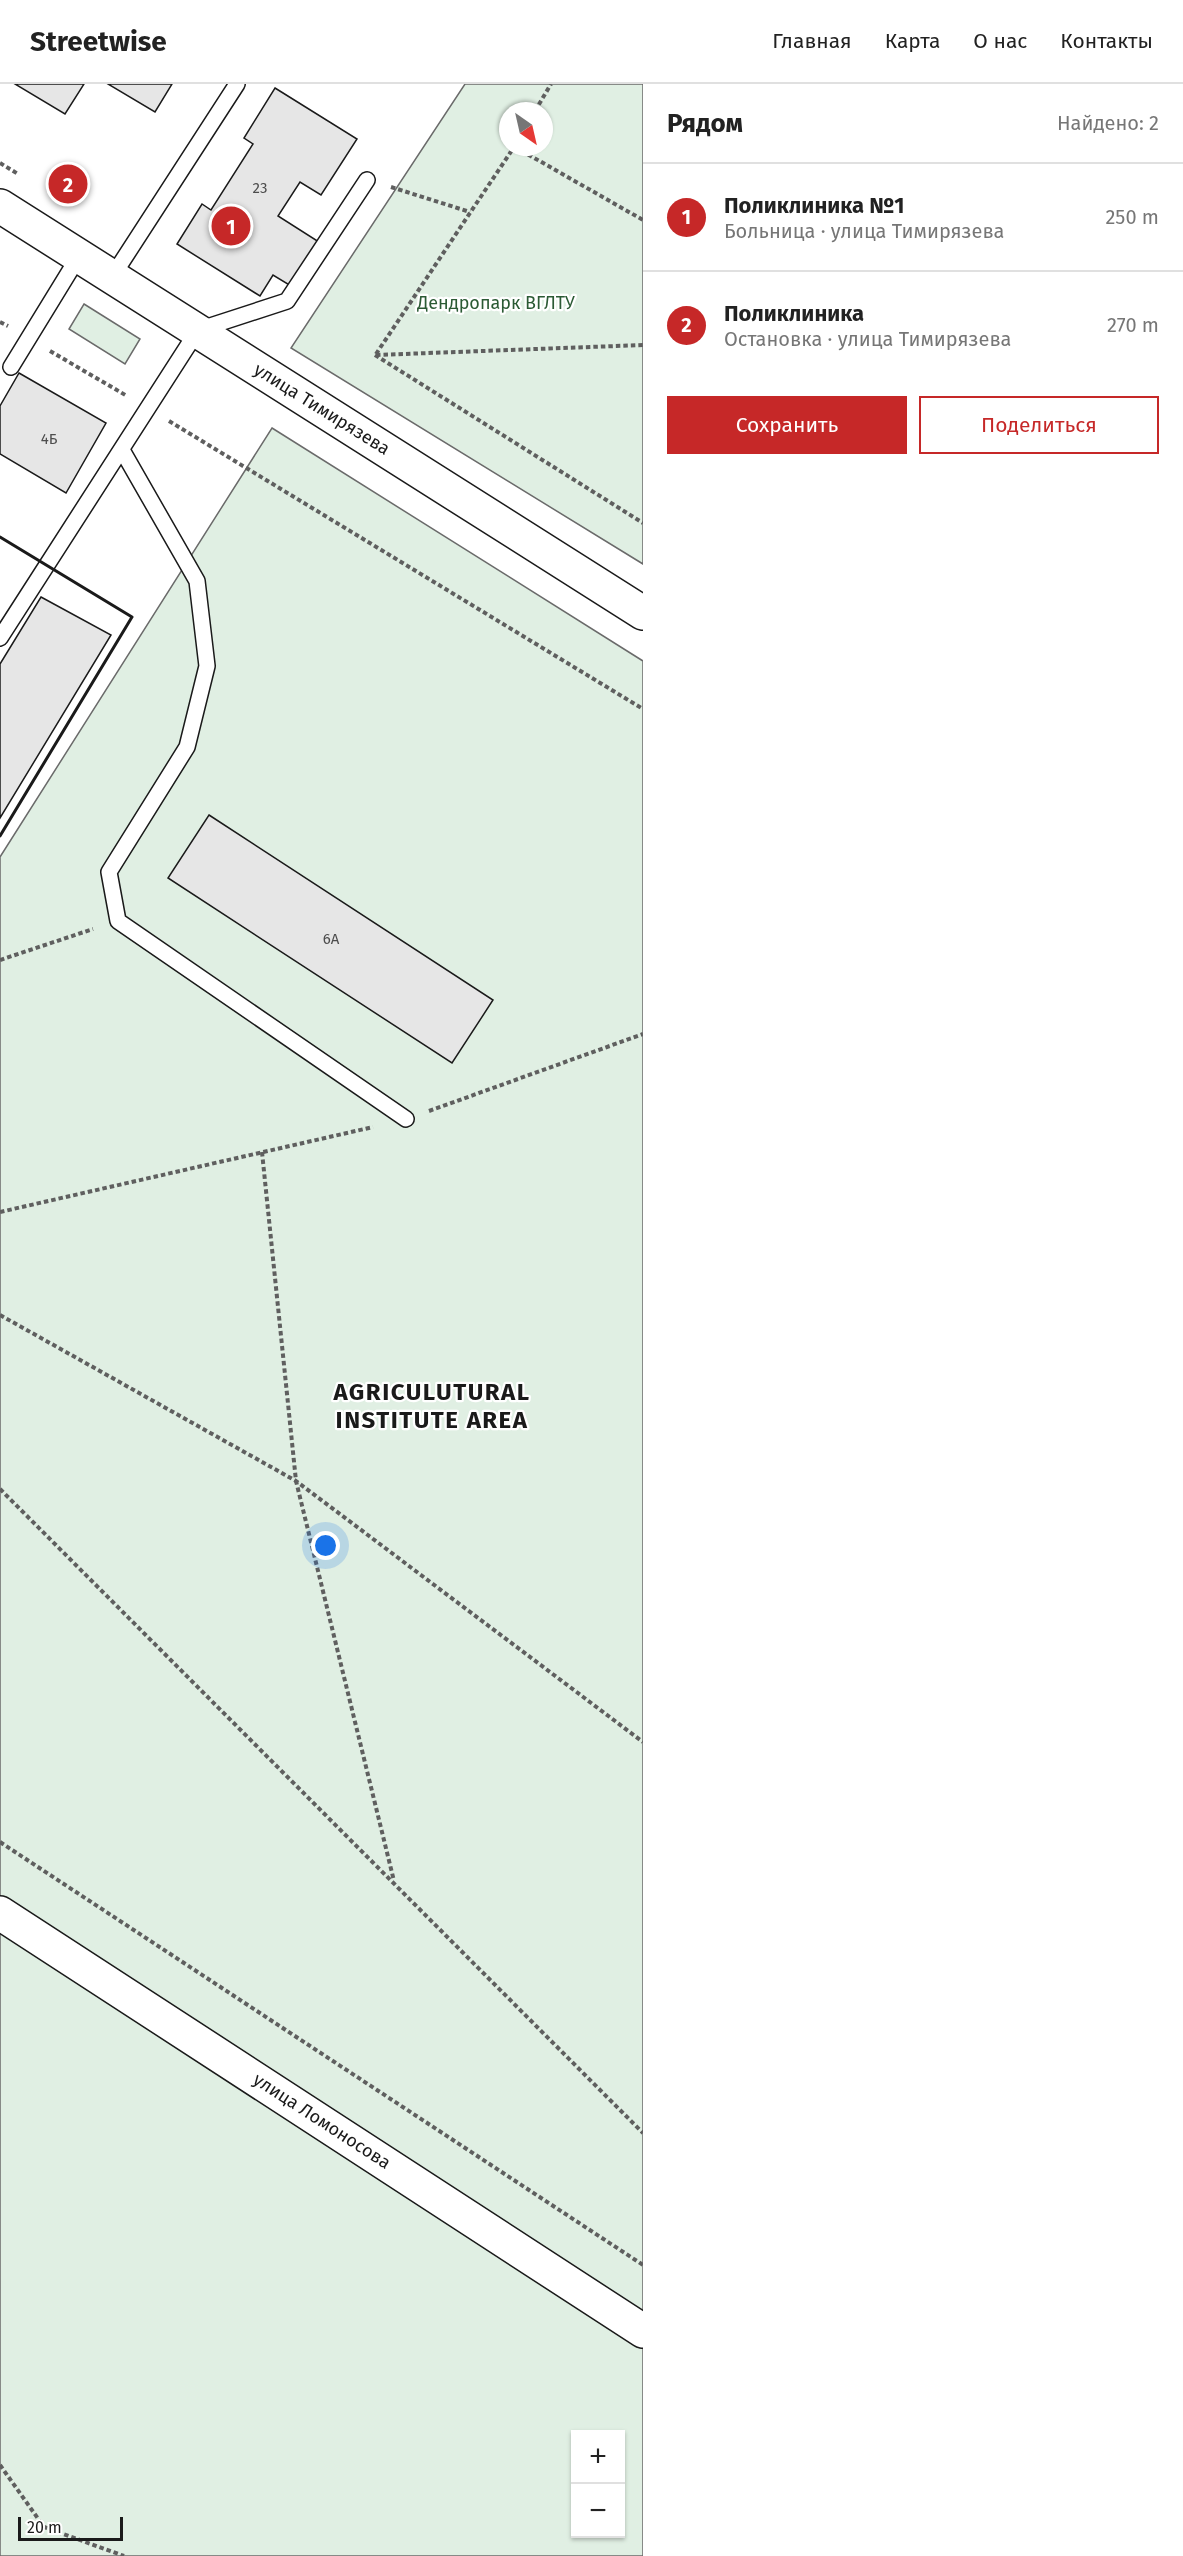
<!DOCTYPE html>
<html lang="ru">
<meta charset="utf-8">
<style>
:root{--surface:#fff;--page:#f6f6f6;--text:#222;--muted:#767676;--line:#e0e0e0;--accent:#c62828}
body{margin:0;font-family:"Fira Sans",sans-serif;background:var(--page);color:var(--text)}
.controls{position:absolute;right:18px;bottom:18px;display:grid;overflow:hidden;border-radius:0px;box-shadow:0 2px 4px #0004}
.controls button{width:54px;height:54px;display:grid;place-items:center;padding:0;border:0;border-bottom:2px solid var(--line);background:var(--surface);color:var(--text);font:30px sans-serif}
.compass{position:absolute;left:499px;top:18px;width:54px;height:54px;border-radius:50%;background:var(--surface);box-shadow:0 2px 4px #0004;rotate:146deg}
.scale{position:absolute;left:18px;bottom:15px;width:105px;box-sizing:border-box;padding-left:6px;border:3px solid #1a1a1a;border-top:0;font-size:16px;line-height:21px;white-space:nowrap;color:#1a1a1a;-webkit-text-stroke:4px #fff;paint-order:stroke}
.you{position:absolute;left:326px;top:1462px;width:21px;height:21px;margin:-15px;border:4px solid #fff;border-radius:50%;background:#1a73e8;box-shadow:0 0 0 9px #1a73e833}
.badge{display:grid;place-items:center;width:39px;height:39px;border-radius:50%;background:var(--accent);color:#fff;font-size:20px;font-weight:700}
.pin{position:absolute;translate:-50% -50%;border:3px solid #fff;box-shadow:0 2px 6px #0006}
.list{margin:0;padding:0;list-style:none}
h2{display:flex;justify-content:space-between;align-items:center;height:78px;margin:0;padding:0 24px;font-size:26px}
h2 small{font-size:20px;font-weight:400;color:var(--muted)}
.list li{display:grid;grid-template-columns:39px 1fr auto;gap:18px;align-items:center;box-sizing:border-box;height:108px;padding:0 24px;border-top:2px solid var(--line)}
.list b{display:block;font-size:22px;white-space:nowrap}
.list p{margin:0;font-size:20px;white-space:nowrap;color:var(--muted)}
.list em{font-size:20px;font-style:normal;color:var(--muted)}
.actions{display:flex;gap:12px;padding:18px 24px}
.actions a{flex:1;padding:14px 0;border:2px solid var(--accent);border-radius:0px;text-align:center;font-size:21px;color:var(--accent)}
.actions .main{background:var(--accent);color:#fff}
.map{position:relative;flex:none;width:643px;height:2472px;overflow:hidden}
header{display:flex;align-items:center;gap:36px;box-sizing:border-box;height:84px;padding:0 30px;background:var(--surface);border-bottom:2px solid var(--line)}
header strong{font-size:28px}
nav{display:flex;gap:33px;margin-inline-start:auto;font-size:21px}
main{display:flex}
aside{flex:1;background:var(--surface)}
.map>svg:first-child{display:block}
.green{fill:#e0efe3;stroke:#6a6a6a;stroke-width:1.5;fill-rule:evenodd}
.building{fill:#e6e6e6;stroke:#1a1a1a;stroke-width:1.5}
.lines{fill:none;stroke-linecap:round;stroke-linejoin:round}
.service-casing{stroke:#1a1a1a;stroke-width:18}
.secondary-casing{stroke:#1a1a1a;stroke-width:36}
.path{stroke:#5f5f5f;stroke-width:4;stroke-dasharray:4.5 3;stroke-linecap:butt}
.service{stroke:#fff;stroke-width:15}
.secondary{stroke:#fff;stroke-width:33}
.wall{stroke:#1a1a1a;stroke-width:3}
.labels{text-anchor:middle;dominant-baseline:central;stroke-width:4.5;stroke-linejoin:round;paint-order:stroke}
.number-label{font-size:15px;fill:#4d4d4d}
.park-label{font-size:18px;fill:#2b5a34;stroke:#fff}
.street-label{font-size:18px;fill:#1a1a1a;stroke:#fff}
.district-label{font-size:24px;font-weight:bold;letter-spacing:1.5px;fill:#1a1a1a;stroke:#fff}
</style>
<header>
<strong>Streetwise</strong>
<nav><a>Главная</a><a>Карта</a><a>О нас</a><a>Контакты</a></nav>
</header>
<main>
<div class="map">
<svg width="643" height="2472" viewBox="0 0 643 2472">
<rect width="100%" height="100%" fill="#fff"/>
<g class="green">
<path d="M465,0H643V480L291,264ZM508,27H544V63H508Z"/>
<polygon points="84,220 140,255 125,280 69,245"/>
<path d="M272,344L643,577V2472H0V773ZM576,2350H620V2450H576Z"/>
</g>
<g class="building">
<polygon points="15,0 84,0 65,30"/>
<polygon points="108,0 172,0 155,28"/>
<polygon points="275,4 357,55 321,111 300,98 278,132 319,158 291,202 273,191 260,212 177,160 202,120 211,126 253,60 244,54"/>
<polygon points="19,289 106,339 66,409 0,370 0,322"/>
<polygon points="41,513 111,551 0,734 0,580"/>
<polygon points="209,731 493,916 452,979 168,794"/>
</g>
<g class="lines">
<defs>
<g id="service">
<polyline points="112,193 237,0"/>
<polyline points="11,283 79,172"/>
<polyline points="122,366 197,497 207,582 187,663 109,788 118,837 406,1035"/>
<polyline points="0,554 198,246 287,217 367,96"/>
</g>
<g id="secondary">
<polyline points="0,122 643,529"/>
<polyline points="0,1829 643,2247"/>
</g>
</defs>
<use href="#service" class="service-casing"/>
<use href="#secondary" class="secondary-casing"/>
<g class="path">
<polyline points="535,27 551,0"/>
<polyline points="515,63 643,136"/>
<polyline points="0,79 18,90"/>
<polyline points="391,103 470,128"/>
<polyline points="0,238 8,242"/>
<polyline points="50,267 127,312"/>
<polyline points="376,270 514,63"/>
<polyline points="375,271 643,439"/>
<polyline points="376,271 643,261"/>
<polyline points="169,337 643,625"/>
<polyline points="0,876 93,845"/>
<polyline points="429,1027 643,950"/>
<polyline points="262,1068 296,1397 394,1797"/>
<polyline points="0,1128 373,1043"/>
<polyline points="0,1231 296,1397 643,1658"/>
<polyline points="0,1405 643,2049"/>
<polyline points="0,1758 643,2181"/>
<polyline points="0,2381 44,2443 124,2472"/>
</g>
<use href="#service" class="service"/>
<use href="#secondary" class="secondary"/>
<polyline class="wall" points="0,453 132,533 0,752"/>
</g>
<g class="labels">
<g class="number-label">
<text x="260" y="104">23</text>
<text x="49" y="355">4Б</text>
<text x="331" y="855">6А</text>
</g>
<g class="park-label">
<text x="496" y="219">Дендропарк ВГЛТУ</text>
</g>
<g class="street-label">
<text transform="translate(322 325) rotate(32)">улица Тимирязева</text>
<text transform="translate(322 2037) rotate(33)">улица Ломоносова</text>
</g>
<g class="district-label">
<text x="432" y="1308">AGRICULUTURAL<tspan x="432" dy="28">INSTITUTE AREA</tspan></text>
</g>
</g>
</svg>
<div class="controls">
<button>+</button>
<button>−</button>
</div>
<svg class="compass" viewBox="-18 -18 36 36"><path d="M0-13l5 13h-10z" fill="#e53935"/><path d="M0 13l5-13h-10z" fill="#767676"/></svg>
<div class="scale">20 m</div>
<div class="you"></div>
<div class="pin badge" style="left:231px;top:142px">1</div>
<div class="pin badge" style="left:68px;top:100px">2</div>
</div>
<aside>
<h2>Рядом<small>Найдено: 2</small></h2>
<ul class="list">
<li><span class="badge">1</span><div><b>Поликлиника №1</b><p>Больница · улица Тимирязева</p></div><em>250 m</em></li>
<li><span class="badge">2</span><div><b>Поликлиника</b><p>Остановка · улица Тимирязева</p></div><em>270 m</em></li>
</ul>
<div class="actions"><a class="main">Сохранить</a><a>Поделиться</a></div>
</aside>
</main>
